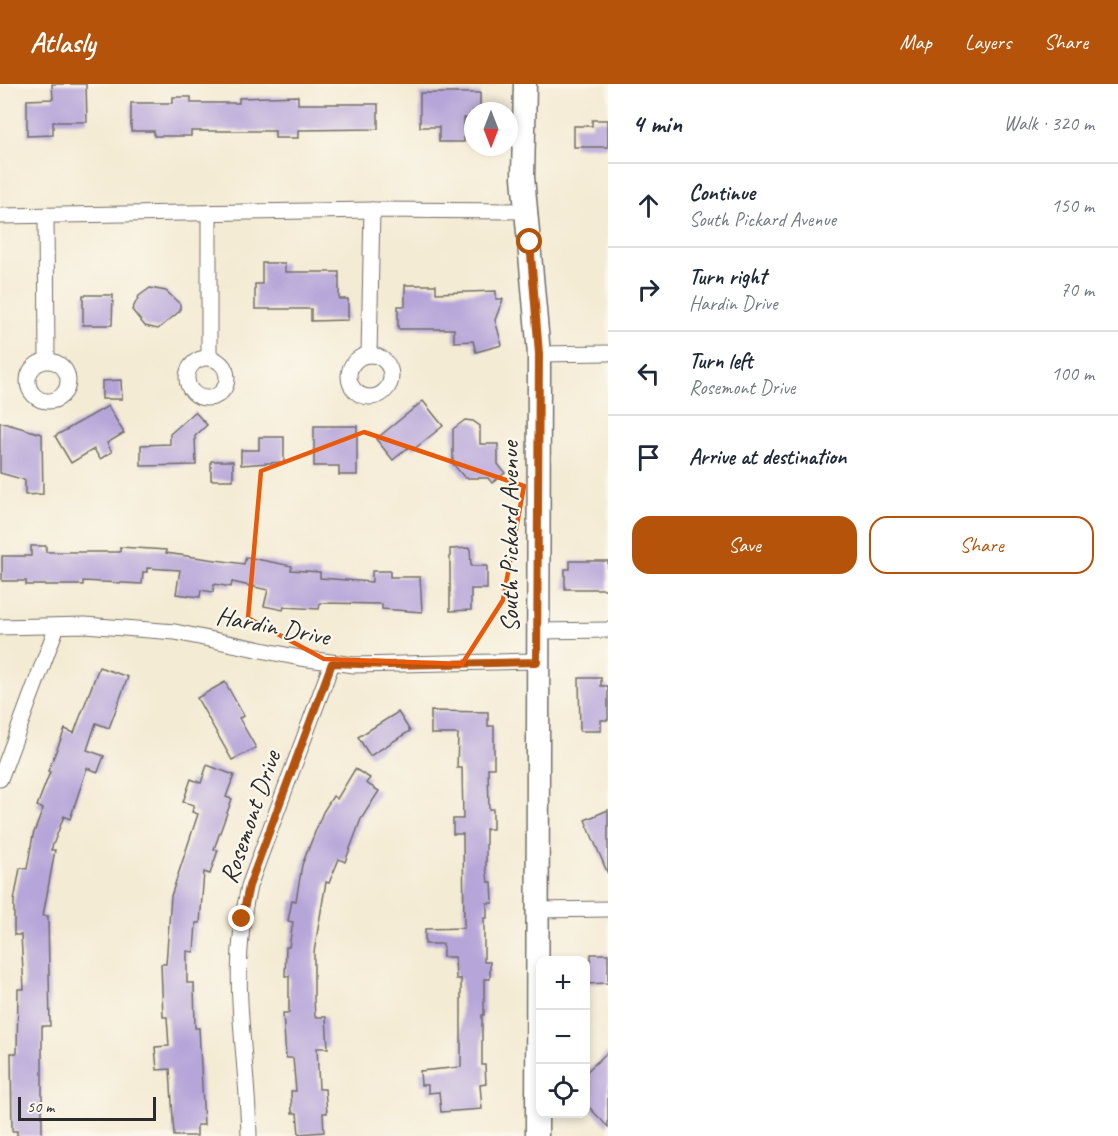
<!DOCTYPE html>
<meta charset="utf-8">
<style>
:root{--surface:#fff;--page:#f6f6f7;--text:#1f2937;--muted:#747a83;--line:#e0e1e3;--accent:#b45309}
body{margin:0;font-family:Caveat,sans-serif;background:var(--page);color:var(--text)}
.controls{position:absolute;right:18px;bottom:18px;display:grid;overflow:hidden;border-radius:12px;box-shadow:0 3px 9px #0003}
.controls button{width:54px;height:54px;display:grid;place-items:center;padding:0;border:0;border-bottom:2px solid var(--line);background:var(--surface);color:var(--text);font:30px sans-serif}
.compass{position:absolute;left:464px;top:18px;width:54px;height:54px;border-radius:50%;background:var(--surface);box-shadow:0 3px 9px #0003;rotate:180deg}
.scale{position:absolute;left:18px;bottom:15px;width:138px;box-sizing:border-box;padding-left:6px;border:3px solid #2b2b2b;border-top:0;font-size:16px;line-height:21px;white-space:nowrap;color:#2b2b2b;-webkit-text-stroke:4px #fbf7ec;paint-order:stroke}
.stop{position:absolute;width:18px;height:18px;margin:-14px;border:4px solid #b45309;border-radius:50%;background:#fff}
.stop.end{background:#b45309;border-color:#fff;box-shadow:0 2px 6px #0008}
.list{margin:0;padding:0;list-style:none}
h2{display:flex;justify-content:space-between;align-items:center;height:78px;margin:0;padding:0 24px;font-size:26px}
h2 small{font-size:20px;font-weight:400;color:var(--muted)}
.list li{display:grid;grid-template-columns:39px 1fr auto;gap:18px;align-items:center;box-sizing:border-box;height:84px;padding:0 24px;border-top:2px solid var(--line)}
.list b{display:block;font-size:22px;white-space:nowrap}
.list p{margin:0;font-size:20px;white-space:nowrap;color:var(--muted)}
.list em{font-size:20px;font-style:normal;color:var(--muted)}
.actions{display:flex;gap:12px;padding:18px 24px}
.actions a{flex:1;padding:14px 0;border:2px solid var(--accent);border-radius:18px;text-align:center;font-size:21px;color:var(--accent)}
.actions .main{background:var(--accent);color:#fff}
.icon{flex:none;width:33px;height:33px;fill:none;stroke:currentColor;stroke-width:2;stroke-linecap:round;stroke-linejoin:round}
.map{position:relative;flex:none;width:608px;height:1052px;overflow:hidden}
header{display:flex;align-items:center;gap:36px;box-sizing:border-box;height:84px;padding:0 30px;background:var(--accent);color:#fff}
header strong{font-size:28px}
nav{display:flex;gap:33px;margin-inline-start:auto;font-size:21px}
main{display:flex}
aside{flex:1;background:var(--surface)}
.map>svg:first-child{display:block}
.building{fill:#b6a5d9}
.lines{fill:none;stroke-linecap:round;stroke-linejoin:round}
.street-casing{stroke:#716e66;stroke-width:17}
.secondary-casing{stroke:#716e66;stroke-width:25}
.street{stroke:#fff;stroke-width:15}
.secondary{stroke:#fff;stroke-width:22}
.route{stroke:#b45309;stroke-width:8}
.marked{fill:none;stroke:#e8590c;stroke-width:4.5;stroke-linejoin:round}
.labels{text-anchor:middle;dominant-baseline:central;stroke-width:4.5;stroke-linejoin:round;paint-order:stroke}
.street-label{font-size:26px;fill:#2b2b2b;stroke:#fbf7ec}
</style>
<header>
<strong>Atlasly</strong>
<nav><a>Map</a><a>Layers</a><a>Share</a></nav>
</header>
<main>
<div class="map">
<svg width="608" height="1052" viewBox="0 0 608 1052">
<rect width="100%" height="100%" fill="#fbf7ec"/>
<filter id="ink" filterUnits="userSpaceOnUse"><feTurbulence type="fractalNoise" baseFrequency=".0167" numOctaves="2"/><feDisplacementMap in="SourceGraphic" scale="12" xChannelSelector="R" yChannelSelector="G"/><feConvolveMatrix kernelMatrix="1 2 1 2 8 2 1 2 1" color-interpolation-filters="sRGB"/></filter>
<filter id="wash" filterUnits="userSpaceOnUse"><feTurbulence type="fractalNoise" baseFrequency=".008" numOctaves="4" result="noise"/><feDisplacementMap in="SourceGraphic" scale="24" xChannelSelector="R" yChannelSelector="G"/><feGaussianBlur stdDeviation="1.35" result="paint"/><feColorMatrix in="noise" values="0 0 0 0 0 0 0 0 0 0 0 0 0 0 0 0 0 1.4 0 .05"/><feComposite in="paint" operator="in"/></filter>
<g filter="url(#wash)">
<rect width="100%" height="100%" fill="#f4ebd4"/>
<g id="blocks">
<g class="building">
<polygon points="52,0 86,0 87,38 53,38 53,51 27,52 27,16 53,15"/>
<polygon points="420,9 480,9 480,27 473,27 473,34 464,34 464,58 439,58 439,43 420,43"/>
<polygon points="298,12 298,20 378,20 378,45 298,46 298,54 275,54 275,47 191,47 191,52 154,52 154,47 131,47 131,19 173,19 173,13 191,13 191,19 239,19 239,14"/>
<polygon points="592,36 608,36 608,63 574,63 574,42 592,42"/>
<polygon points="262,179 285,179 285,188 339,188 339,215 348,215 348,236 311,237 311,225 255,225 255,200 262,200"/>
<polygon points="405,201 436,201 436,209 496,207 496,215 503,215 495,236 502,261 476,268 473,257 454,258 454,245 398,245 398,222 405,222"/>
<polygon points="150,204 166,207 180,220 180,227 158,245 145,242 132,226 139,212"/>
<polygon points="83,211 113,211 112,241 83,241"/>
<polygon points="121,296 122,315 102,315 102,297"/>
<polygon points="423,317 443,342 413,366 410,362 393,376 376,355"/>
<polygon points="108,322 124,349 107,359 112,368 100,375 94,365 71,379 55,352"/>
<polygon points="195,328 207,341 195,352 196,381 141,382 141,361 170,360 170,350"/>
<polygon points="465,336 473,337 480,342 480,360 498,360 498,380 505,389 492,399 488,394 465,394 453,380 453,345"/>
<polygon points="0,338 42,350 43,410 25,411 25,396 0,389"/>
<polygon points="314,342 357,342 357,391 339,391 339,382 314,382"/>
<polygon points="259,353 284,353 284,378 241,381 241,366 259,366"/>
<rect x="211" y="377" width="22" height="19"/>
<polygon points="31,462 46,462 46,468 120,468 120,463 166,466 166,469 244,480 246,473 292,482 291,486 320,488 320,494 372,498 372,487 390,487 390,493 420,493 422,528 382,525 382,520 320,519 319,525 284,523 283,526 264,522 268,506 232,498 231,503 214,500 213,508 201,506 200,513 176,510 180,486 147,484 147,488 143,488 142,500 83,497 83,501 26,501 26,497 2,497 2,472 31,472"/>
<polygon points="470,464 471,482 487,482 487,505 471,505 471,526 450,527 450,465"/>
<polygon points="570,477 608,477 608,505 565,505 565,485 570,485"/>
<polygon points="99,583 128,593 109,644 96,639 87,666 104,672 98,688 87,684 70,735 64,732 51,766 55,766 43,832 48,832 50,942 42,942 42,1052 17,1052 17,1047 12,1047 11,969 17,969 18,905 24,905 21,851 14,851 14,817 20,784 27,785 33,751 43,725 37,722 50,688 48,687 65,645 74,649"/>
<polygon points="579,594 601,594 601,602 608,602 608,636 601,636 601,647 580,647"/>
<polygon points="225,598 244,632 239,634 256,664 232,676 197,614"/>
<polygon points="431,627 488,628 488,642 494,642 494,684 488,684 489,725 493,725 493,745 486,745 486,783 488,798 492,798 493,819 487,819 487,834 484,834 484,878 490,878 490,895 484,895 484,931 482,931 482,981 485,981 486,1000 480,1001 482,1025 441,1028 439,1008 428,1009 428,1001 421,1001 420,987 461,983 461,895 456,895 455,873 443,873 443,860 425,860 425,845 464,844 463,750 453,750 453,735 463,735 462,684 457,684 458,650 431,650"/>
<polygon points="398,628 410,647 370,672 358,653"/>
<polygon points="207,681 234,691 226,713 232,715 214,765 218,766 210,790 204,788 200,839 196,839 194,868 187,867 187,899 194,899 195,944 199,944 204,1041 197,1041 197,1052 174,1052 170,985 157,986 155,963 169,962 167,933 163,933 161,880 166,880 171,812 198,730 192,728 194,721 183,718 191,695 201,699"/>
<polygon points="355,685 370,694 366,699 379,707 361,735 345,778 339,775 329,799 326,798 314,868 314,915 315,933 326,933 328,964 317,964 319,1005 325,1005 327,1029 323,1029 324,1048 299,1050 297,1029 292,1029 291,1007 296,1007 293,974 286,974 283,929 289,929 289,892 285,892 286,863 289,863 293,838 288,837 292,816 296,817 302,781 323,728 333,712 337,715"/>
<polygon points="608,726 608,790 585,736"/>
<polygon points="591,870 608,870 608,899 585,900 585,876 591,876"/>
<polygon points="608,968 608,1043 585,1019 585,989"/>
</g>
</g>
</g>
<g filter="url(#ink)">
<use href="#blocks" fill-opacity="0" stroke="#716e66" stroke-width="1.5"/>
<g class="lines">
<defs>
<g id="street">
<polyline points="209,129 209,274"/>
<polyline points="0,132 372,126 526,127"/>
<polyline points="46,132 47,276"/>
<polyline points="539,270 608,269"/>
<circle cx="370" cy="292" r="21"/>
<polyline points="369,271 372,126"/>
<circle cx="207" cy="294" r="20"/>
<circle cx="48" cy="297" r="20"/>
<polyline points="0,543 85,541 175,548 300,574 354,581 537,577"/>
<polyline points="537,547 608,546"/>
<polyline points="0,695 57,542"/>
<polyline points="537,826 608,825"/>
<path d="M249,1052C247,963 228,892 249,802L332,579"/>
</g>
<polyline id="secondary" points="525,0 523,93 539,270 537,1052"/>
</defs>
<use href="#street" class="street-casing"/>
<use href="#secondary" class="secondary-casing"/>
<use href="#street" class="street"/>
<use href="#secondary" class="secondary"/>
</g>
</g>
<g class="lines" filter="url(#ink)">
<polyline class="route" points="242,835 249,802 332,579 389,581 537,578 539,270 530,158"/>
</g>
<path class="marked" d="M364,348L524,402L503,516L462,580L324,575L248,534L261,387Z"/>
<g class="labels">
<g class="street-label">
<text transform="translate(509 453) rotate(-90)">South Pickard Avenue</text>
<text transform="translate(273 542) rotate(11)">Hardin Drive</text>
<text transform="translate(250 733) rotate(-71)">Rosemont Drive</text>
</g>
</g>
</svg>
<div class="controls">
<button>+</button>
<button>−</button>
<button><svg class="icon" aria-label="locate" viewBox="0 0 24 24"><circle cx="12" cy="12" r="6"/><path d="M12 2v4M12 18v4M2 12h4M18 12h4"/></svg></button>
</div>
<svg class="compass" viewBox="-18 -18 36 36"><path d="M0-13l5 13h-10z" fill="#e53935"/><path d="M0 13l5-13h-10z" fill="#747a83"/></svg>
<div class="scale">50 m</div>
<div class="stop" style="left:530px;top:158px"></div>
<div class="stop end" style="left:242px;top:835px"></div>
</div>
<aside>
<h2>4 min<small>Walk · 320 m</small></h2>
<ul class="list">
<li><svg class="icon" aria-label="ahead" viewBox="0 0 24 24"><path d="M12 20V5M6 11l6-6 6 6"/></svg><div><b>Continue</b><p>South Pickard Avenue</p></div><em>150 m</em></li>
<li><svg class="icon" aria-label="right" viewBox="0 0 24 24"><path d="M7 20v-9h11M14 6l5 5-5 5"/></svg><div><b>Turn right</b><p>Hardin Drive</p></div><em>70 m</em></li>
<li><svg class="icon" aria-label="left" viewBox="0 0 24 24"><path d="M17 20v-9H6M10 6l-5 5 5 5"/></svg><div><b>Turn left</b><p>Rosemont Drive</p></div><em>100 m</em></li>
<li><svg class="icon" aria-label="arrive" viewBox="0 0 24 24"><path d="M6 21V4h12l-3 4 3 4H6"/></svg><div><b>Arrive at destination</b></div></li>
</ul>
<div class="actions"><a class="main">Save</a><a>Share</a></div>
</aside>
</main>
